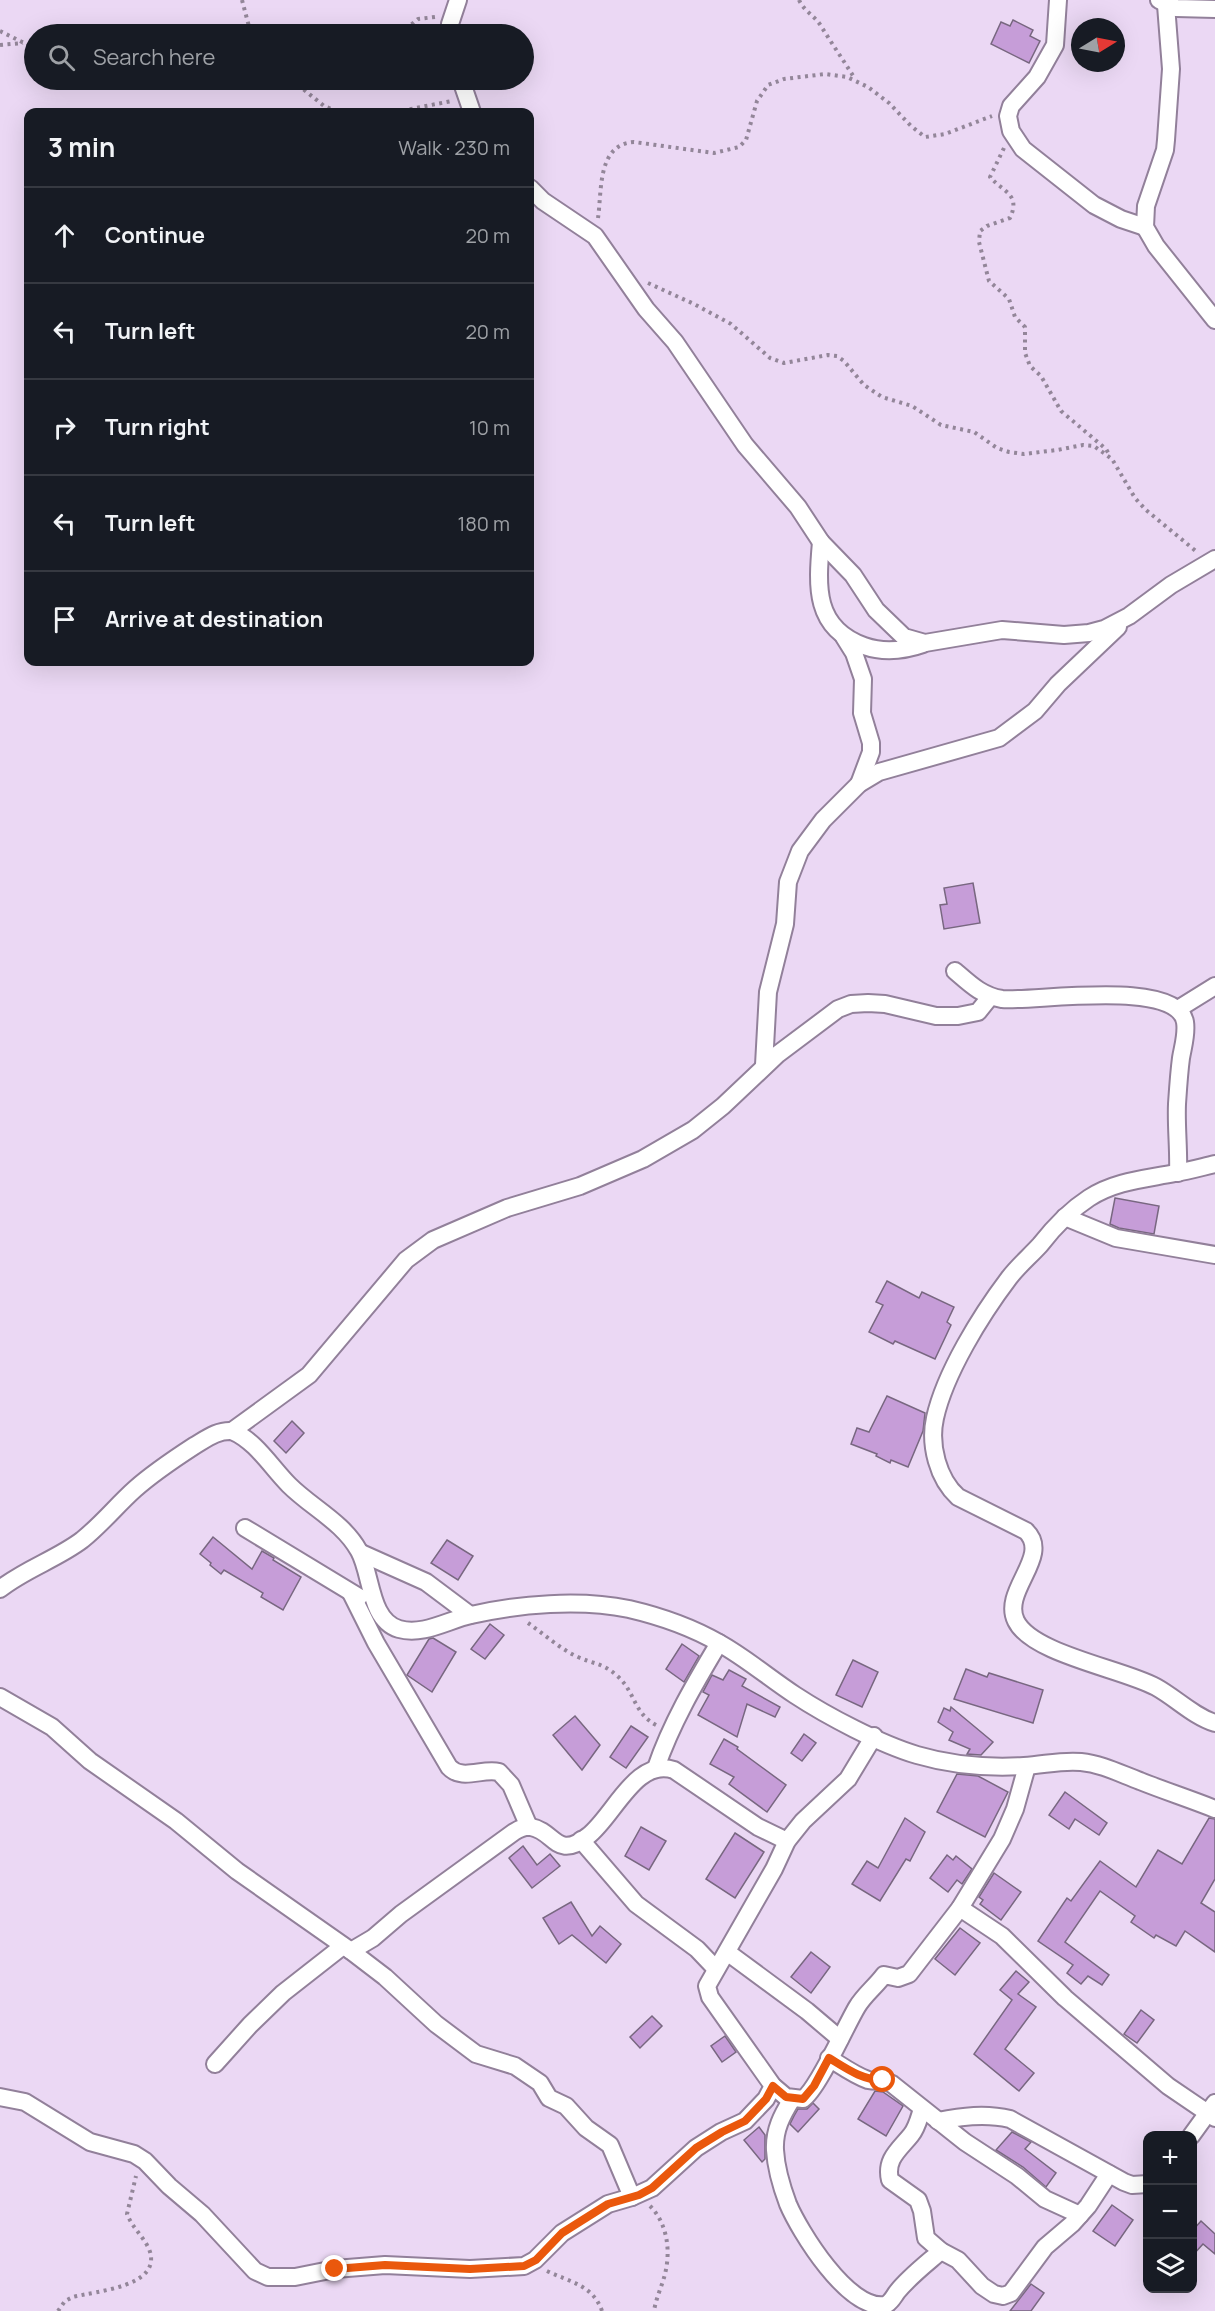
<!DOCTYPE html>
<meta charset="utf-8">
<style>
:root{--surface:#171b24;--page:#20242c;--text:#f1f3f6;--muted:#9ea1a6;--line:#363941}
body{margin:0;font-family:Manrope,sans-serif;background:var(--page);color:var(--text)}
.controls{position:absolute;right:18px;bottom:18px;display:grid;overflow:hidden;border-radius:12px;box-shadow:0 6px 24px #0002}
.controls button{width:54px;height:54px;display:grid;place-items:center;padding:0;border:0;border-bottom:2px solid var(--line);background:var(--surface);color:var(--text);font:30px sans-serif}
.compass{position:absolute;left:1071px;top:18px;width:54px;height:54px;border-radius:50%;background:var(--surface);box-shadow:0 6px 24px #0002;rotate:80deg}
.stop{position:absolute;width:18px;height:18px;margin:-14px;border:4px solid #ea580c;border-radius:50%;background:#fff}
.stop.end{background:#ea580c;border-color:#fff;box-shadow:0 2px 6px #0008}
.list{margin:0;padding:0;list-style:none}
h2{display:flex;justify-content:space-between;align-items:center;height:78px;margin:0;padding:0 24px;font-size:26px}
h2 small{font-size:20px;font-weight:400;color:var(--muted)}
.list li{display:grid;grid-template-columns:39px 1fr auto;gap:18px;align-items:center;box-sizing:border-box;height:96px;padding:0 24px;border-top:2px solid var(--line)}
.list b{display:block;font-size:22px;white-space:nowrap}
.list em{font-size:20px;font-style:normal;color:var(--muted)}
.icon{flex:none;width:33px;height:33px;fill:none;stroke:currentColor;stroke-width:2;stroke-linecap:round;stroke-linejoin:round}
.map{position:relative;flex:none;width:1215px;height:2311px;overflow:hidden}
.search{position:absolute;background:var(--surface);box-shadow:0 6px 24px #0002;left:24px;top:24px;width:510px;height:66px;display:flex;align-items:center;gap:15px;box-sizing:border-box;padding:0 21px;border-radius:33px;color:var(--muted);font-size:22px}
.panel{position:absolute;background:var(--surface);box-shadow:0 6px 24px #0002;left:24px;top:108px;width:510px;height:558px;border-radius:12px}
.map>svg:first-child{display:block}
.building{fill:#c69dd8;stroke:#786780;stroke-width:1.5}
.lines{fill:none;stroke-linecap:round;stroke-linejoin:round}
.minor-casing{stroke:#92809a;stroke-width:20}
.path{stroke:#938699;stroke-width:4;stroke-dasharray:3 4.5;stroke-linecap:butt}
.minor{stroke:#fff;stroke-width:16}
.route{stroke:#ea580c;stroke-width:8}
</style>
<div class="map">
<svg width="1215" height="2311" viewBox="0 0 1215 2311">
<rect width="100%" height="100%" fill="#ebd8f4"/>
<g class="building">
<polygon points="1013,20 1033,30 1030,36 1040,41 1029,63 991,44 1001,22 1010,26"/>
<polygon points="973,883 980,923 944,929 940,905 947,904 944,888"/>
<polygon points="1115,1198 1159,1206 1154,1234 1119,1228 1110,1224"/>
<polygon points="887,1281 919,1298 922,1292 954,1307 947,1322 951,1325 935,1359 895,1341 893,1344 869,1332 883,1305 876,1302"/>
<polygon points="887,1396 925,1413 923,1431 908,1467 891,1460 890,1463 876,1456 877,1454 851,1444 857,1428 869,1432"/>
<polygon points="292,1421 304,1433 286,1453 274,1441"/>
<polygon points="213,1537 252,1569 262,1551 274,1558 273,1560 301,1577 283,1610 261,1597 263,1593 224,1570 221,1574 210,1565 211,1563 200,1554"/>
<polygon points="447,1540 473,1556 458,1580 431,1563"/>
<polygon points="490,1624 504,1635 485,1659 471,1649"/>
<polygon points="433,1638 456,1652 432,1692 407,1675 429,1639"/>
<polygon points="682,1644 699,1656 684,1682 666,1669"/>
<polygon points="853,1660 878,1672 862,1707 836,1695"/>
<polygon points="966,1669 987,1677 989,1673 1043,1690 1033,1723 954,1699"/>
<polygon points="729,1670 746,1679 742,1686 780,1707 775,1717 747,1704 737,1737 698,1715 709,1695 703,1692 712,1675 723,1680"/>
<polygon points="951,1707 993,1742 981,1755 967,1754 970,1749 949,1740 953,1732 938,1722 944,1708 950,1711"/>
<polygon points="575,1716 600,1745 582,1770 553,1735"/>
<polygon points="631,1726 648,1737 626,1768 610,1757"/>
<polygon points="804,1734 816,1743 802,1761 791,1753"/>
<polygon points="724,1739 738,1747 737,1749 786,1785 767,1812 729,1784 734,1777 710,1764"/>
<polygon points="957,1774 978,1776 1008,1792 985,1837 937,1812"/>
<polygon points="1065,1792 1107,1823 1099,1835 1075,1819 1069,1829 1049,1815"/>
<polygon points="905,1818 925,1832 910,1861 906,1859 880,1901 852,1884 867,1861 878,1868"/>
<polygon points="1209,1818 1215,1819 1215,1879 1201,1903 1215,1912 1215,1952 1185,1931 1176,1946 1156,1935 1154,1938 1131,1922 1135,1916 1100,1891 1065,1942 1109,1975 1102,1985 1088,1976 1081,1984 1067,1973 1073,1965 1038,1941 1067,1898 1071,1901 1100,1861 1136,1887 1158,1850 1182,1864"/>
<polygon points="641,1827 666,1841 649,1870 625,1856"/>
<polygon points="735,1833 764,1852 735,1898 706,1879"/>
<polygon points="523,1846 537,1865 550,1854 560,1866 532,1888 509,1858"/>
<polygon points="947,1855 953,1860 956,1856 972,1869 962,1884 957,1880 948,1892 930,1878"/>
<polygon points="994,1873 1021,1892 1001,1920 980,1904 983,1900 979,1897"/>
<polygon points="571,1902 592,1936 600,1926 621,1944 606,1963 572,1935 559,1944 543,1918"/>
<polygon points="960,1928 980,1943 955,1975 935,1959"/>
<polygon points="811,1952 830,1967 811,1993 791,1977"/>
<polygon points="1016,1971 1029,1982 1018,1994 1036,2007 1005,2049 1034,2073 1019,2091 974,2054 1012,2000 1000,1990"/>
<polygon points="1141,2010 1154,2020 1137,2043 1124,2034"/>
<polygon points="652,2016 662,2026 640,2048 630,2037"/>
<polygon points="725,2036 736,2052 722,2062 711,2046"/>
<polygon points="875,2091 883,2092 903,2106 886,2136 858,2119"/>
<polygon points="813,2103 819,2109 798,2132 790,2124 794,2116 798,2109 807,2109"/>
<polygon points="759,2127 765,2135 765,2159 762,2162 744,2140"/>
<polygon points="1012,2132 1031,2142 1025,2149 1056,2173 1046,2187 1023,2167 996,2150"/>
<polygon points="1112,2205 1133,2220 1115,2246 1093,2231"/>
<polygon points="1201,2221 1215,2234 1215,2254 1203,2244 1192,2256 1192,2231"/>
<polygon points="1031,2284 1044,2293 1031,2311 1010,2311"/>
</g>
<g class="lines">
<defs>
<g id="minor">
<polyline points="1058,0 1055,45 1037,77 1011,106 1008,116 1011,131 1023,149 1094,205 1121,219 1145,227"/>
<polyline points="1159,0 1176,8 1215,9"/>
<polyline points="1166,5 1171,69 1166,140 1165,150 1146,206 1145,227 1156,246 1215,320"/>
<polyline points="449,34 450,24 458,0"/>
<polyline points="461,80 472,112"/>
<polyline points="530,188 543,201 595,236 646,309 675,342 745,445 798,507 821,542 853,575 876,610 904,637 925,643 1002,630 1064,635 1089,633 1104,629 1129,616 1171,585 1215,559"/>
<path d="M821,542C817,587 814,628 864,646C884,653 903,651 923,644"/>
<polyline points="844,637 854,653 863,679 862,713 871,743 871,752 859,784"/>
<path d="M955,971C970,984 982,996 1002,999C1034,1002 1177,978 1185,1022C1187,1034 1183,1046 1181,1058C1179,1073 1178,1089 1177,1104C1176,1127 1179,1150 1178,1173"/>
<polyline points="1178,1009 1215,986"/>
<polyline points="764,1065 768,992 785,924 788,882 800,851 823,820 859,784 879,772 999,738 1035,711 1058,684 1118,627"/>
<path d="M1215,1164C1202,1167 1188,1171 1175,1173C1145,1179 1115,1181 1089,1198C1069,1211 1054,1227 1040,1245C1030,1256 1018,1266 1009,1278C981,1315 945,1373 935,1418C929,1445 938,1479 958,1497L1026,1531C1052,1556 1001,1591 1016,1621C1032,1654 1123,1669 1156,1687C1176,1698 1193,1716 1215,1723"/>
<polyline points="1065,1217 1116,1238 1215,1255"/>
<polyline points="232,1431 309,1375 406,1260 433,1240 507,1208 580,1186 643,1159 693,1130 723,1106 778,1054 838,1009 851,1004 868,1003 885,1004 936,1016 958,1016 978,1012 990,997"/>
<polyline points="245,1528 359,1597"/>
<polyline points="361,1553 426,1582 470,1615"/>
<path d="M0,1589C25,1569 57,1559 82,1540C102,1524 117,1505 135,1489C153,1473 174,1459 194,1446C206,1439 217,1430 232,1431C256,1441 271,1467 289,1485C312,1508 343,1522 359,1551C372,1574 369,1620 399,1629C423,1636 448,1620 471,1615C519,1604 580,1599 629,1609C659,1616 693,1628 719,1643C746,1658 769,1678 795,1695C827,1716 880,1744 917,1755C951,1765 989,1768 1024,1766C1044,1765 1061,1760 1081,1762C1102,1764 1121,1774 1140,1781C1165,1791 1190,1799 1215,1809"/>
<path d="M351,1593L376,1643L449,1767C462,1781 482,1768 499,1772L511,1785L529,1827"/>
<polyline points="0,1697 52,1727 90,1761 176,1821 237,1871 351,1951 385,1977 436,2024 476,2054 515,2066 540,2083 549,2098 566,2106 586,2128 610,2145 632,2197"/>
<path d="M874,1736L848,1779L803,1821L787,1841L774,1869L707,1986L710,1997L773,2086L786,2097L803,2099C818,2089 845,2027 857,2007C864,1995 875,1987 884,1975L898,1978L909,1974L960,1908L1002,1839L1015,1809L1027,1766"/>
<path d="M656,1768C671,1724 695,1683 719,1643"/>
<polyline points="581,1840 636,1904 697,1949 716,1969"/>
<polyline points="960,1908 1002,1936 1065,1998 1168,2086 1215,2118"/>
<path d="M351,1951L373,1938L401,1914L514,1832C519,1829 525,1826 531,1827C555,1831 556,1861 588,1836C614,1816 636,1757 674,1770L758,1827L787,1841"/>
<polyline points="727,1952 807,2011 840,2039"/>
<path d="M829,2058C842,2066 854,2075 868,2080C877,2082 884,2079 892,2084L965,2142L1017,2176L1045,2199L1080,2215"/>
<polyline points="215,2064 250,2025 283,1993 343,1946"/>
<polyline points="0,2097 25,2102 90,2142 134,2154 145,2161 169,2186 202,2214 255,2271 268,2277 295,2277 335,2269 385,2265 470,2269 524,2266 535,2260 562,2233 608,2204 632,2197 652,2188 696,2148 721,2132 745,2121 766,2099 773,2086"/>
<path d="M792,2099C782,2115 774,2130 775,2150C776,2168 782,2188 788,2204C799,2230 848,2311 885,2305C891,2303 894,2296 897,2292C910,2276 926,2264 941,2251"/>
<path d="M922,2109C919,2118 917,2128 911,2135C899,2150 885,2159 890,2180L918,2200L922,2211L926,2238L941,2251L958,2260L982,2286L994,2294L1003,2296L1011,2293L1045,2247L1072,2224L1088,2206L1109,2174"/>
<path d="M938,2121C962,2116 986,2113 1010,2119L1124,2182L1132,2185L1148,2184"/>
<polyline points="1191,2136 1215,2103"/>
</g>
</defs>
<use href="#minor" class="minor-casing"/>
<g class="path">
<polyline points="242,0 251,34"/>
<path d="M799,0C804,11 815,16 821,26C832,44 844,61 855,79"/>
<polyline points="0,31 34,48"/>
<path d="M261,34C287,27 311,26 337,34"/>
<polyline points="340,34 369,31 378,34"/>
<polyline points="400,34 418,19 435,17"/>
<polyline points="0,45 23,43"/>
<polyline points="292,80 324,106 339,112"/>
<polyline points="395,112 452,101"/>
<path d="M1004,148L990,177C1003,192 1021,194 1010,218L987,226L980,231L979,242L989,281L1009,299L1015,317L1025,327V353L1030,366L1041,376L1061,411L1106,449L1110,456"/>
<path d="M598,218C602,191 597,144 634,142L714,153L739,147L746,140L757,101L768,85L784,79L825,74L847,77L868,87L889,103L911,126L925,137L945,134L992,116"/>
<polyline points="648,283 694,304 731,324 770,358 784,363 828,355 837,356 844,361 864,385 882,397 912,406 941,425 974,432 997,448 1009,452 1024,454 1057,450 1083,445 1094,446 1112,459 1135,498 1146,510 1197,552"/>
<path d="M528,1623C544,1634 560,1649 578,1657C593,1664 603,1663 616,1675C635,1690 633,1713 656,1725"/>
<path d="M650,2206C667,2223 671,2250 665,2274C662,2286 656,2298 654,2311"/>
<path d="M547,2271C570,2282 593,2285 602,2311"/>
<path d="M58,2311L65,2301L73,2297C95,2291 164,2287 149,2249C143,2236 132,2227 127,2214L136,2176"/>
</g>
<use href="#minor" class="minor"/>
</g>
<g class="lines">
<path class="route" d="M335,2269L385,2265L470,2269L524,2266L536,2260L562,2233L608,2204L639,2195L652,2188L696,2148L722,2132L745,2121L766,2099L773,2086L786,2097L803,2099L814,2086L829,2058C847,2069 862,2080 883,2080"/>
</g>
</svg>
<div class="controls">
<button>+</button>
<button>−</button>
<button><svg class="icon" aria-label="layers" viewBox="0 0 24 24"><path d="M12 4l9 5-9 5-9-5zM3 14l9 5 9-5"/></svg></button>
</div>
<svg class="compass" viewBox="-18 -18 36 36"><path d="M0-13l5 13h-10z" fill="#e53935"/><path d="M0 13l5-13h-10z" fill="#9ea1a6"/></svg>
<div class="stop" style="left:883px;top:2080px"></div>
<div class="stop end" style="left:335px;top:2269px"></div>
<div class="search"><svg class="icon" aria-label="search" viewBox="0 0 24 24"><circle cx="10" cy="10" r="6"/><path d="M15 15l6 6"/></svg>Search here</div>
<section class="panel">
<h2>3 min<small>Walk · 230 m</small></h2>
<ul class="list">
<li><svg class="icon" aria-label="ahead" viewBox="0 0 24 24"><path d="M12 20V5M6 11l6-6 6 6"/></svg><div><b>Continue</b></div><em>20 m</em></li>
<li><svg class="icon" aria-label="left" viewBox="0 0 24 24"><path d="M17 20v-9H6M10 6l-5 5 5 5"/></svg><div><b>Turn left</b></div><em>20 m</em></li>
<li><svg class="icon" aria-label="right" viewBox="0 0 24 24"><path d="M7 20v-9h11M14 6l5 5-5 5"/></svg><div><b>Turn right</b></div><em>10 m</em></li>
<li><svg class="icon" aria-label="left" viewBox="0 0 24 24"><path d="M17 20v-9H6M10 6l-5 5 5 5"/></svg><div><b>Turn left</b></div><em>180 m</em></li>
<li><svg class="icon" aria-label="arrive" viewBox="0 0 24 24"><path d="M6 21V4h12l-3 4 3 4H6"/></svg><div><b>Arrive at destination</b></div></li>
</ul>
</section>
</div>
